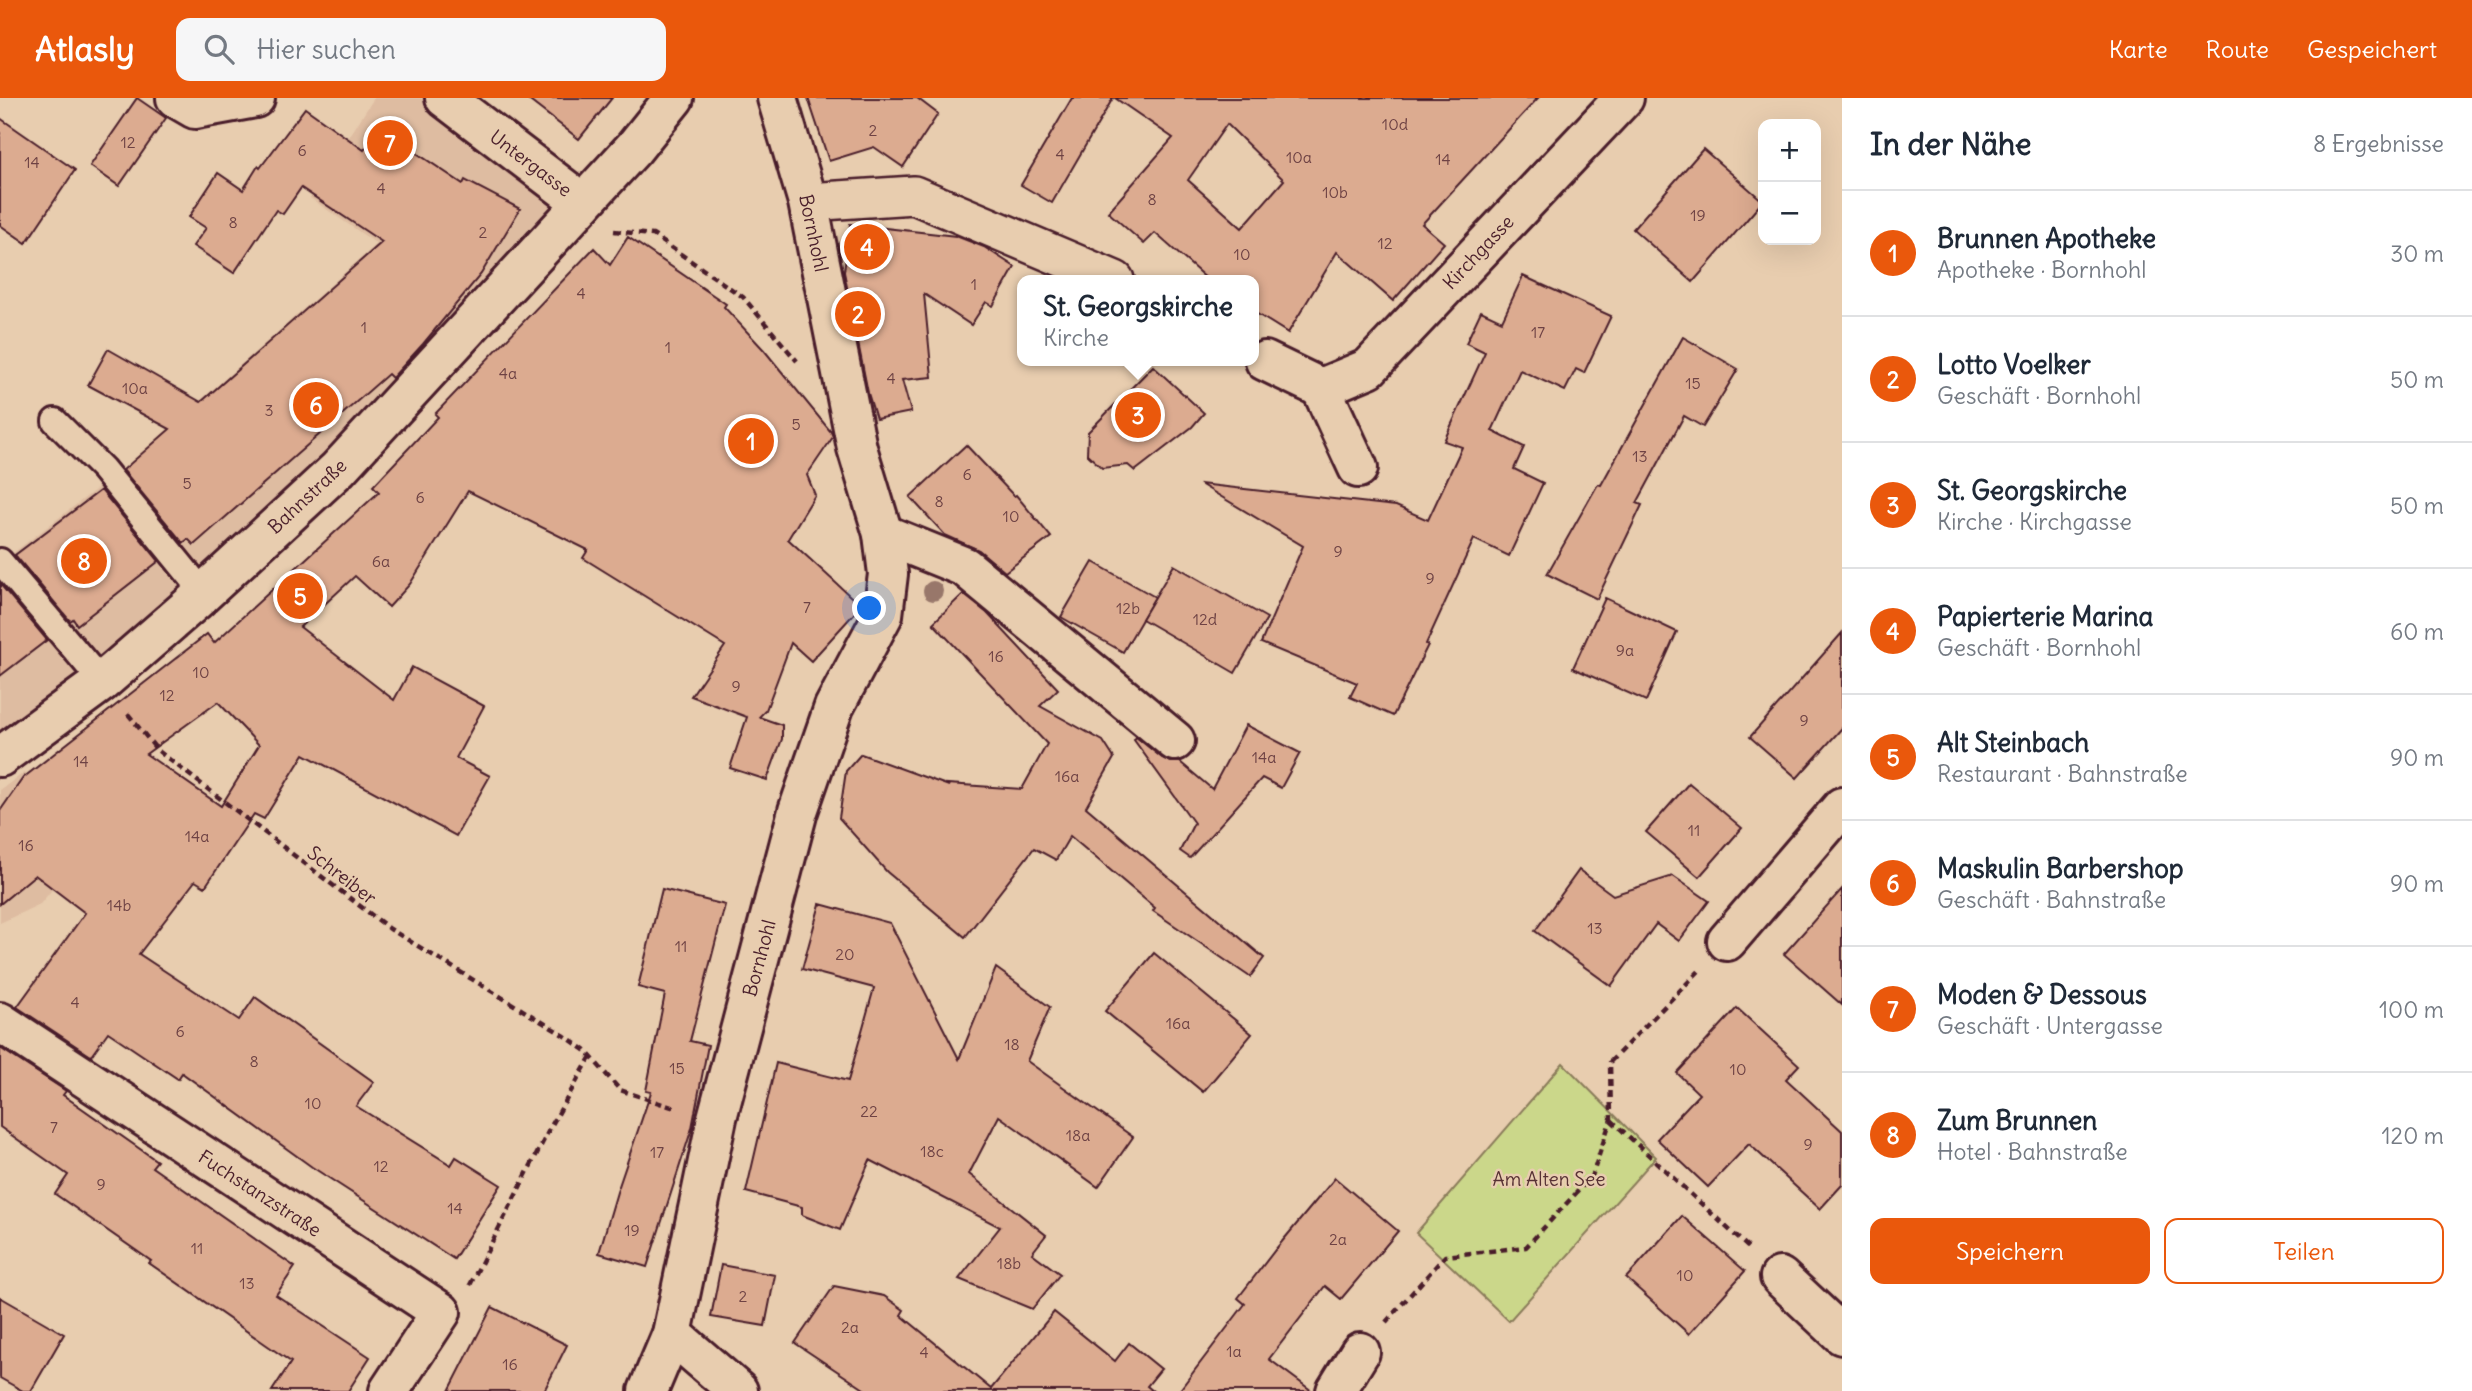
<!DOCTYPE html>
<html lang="de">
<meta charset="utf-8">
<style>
:root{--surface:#fff;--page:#f6f6f7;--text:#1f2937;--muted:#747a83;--line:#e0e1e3;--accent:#ea580c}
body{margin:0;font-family:Delius,sans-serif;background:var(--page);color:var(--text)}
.controls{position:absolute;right:21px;top:21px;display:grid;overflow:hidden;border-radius:14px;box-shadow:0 7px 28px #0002}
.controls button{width:63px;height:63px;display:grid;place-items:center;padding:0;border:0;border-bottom:2px solid var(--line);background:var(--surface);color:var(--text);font:35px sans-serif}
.you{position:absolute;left:870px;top:511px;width:24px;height:24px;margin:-18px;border:5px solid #fff;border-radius:50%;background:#1a73e8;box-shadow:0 0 0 10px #1a73e833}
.badge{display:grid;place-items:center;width:46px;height:46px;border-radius:50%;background:var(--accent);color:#fff;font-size:23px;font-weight:700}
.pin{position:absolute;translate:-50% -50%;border:4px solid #fff;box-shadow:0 2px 7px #0006}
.popup{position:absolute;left:1017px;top:177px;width:242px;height:91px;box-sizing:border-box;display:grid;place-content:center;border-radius:14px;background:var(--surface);filter:drop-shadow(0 2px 5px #0005);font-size:23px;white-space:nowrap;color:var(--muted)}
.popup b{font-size:26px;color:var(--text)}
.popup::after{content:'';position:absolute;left:50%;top:100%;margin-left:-14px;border:14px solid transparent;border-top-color:var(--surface)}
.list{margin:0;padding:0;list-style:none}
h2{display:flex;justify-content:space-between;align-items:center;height:91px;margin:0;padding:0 28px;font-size:30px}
h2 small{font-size:23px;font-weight:400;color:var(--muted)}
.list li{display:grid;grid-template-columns:46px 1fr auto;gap:21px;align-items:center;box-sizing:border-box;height:126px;padding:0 28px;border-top:2px solid var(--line)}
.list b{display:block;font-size:26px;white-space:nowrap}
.list p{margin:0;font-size:23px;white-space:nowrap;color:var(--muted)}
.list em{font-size:23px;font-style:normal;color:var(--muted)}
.actions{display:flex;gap:14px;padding:21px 28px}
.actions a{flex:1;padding:16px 0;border:2px solid var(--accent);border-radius:14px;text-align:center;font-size:24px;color:var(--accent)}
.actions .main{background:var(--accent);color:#fff}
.icon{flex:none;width:38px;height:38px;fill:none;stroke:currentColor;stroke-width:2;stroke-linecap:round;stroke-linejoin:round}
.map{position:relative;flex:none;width:1842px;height:1293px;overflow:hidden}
header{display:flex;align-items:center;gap:42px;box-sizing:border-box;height:98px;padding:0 35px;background:var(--accent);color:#fff}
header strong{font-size:33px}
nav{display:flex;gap:38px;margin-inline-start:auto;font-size:24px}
.search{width:490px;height:63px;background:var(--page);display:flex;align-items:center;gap:18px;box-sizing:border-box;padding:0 24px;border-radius:14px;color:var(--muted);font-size:26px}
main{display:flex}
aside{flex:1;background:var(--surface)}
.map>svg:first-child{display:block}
.built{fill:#debca1}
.green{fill:#cbd78a;stroke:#8a7b5a;stroke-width:2}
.building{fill:#dcab90;stroke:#4a1f2b;stroke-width:2;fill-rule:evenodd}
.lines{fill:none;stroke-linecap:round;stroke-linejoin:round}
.service-casing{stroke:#4a1f2b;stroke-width:30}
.pedestrian-casing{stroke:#4a1f2b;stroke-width:42}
.minor-casing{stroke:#4a1f2b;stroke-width:44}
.secondary-casing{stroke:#4a1f2b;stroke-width:44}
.path{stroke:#4a1f2b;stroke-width:4.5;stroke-dasharray:7 5;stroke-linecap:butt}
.service{stroke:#e8cdaf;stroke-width:24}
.pedestrian{stroke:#e8cdaf;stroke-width:37}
.minor{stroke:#e8cdaf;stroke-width:38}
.secondary{stroke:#e8cdaf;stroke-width:38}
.tree{fill:#98776b}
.labels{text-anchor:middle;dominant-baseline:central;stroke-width:5;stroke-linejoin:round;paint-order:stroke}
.number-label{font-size:16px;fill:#6e4244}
.street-label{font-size:19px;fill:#4a1f2b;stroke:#e8cdaf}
.park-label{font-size:19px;fill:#573134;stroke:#e8cdaf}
</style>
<header>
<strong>Atlasly</strong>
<div class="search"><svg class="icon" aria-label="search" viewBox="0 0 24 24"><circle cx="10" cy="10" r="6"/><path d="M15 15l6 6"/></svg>Hier suchen</div>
<nav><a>Karte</a><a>Route</a><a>Gespeichert</a></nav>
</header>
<main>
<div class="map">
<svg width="1842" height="1293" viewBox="0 0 1842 1293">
<rect width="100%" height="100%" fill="#e8cdaf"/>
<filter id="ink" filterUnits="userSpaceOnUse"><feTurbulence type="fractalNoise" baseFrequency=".0143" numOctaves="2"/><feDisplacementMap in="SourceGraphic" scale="14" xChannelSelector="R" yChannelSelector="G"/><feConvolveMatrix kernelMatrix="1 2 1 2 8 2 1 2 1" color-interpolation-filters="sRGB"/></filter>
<g filter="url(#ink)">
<g class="built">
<polygon points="374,0 443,0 581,105 330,371 0,650 0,465 125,369 377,146 310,100"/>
<polygon points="25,674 84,754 40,806 0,825 0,692"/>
</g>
<polygon class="green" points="1563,965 1656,1059 1509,1223 1416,1135"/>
<g class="building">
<polygon points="137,0 166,20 119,88 90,68"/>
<polygon points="526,0 612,0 579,41"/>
<polygon points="808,0 917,0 938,16 903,69 874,49 829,63"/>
<polygon points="1072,0 1113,0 1052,105 1021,87"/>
<path d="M1115,0H1538L1422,126L1444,145L1393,203L1337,154L1288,235L1254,214V182H1208L1155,135L1144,146L1108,114L1173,40ZM1227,26L1284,82L1242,130L1188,82Z"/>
<polygon points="305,10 364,52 379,30 463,86 465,82 520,111 481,176 423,246 392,280 388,276 194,447 188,441 183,445 123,372 170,331 88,287 108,251 201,304 382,144 301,90 283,116 276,112 234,175 193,148 206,130 189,119 218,75 243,92 258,68 260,70"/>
<polygon points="0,20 75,72 26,145 0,127"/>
<polygon points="1703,51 1763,103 1693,184 1633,131"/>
<polygon points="850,126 956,138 984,149 1015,169 993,208 986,204 971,227 924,196 932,279 902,282 911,314 876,321 868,295 844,174"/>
<path d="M628,139L726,206L724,209L764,252L831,334L833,339L807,377L815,397L788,441L861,508L811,563L791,545L766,612L759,619L782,627V641L767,682L730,670L747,619L691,598L725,548L583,460L588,452L468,393L410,486L389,509L355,478L300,529L394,602L412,569L484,608L456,660L490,678L456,738L304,656L264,721L254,716L205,789L195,783L139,856L239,922L255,899L374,984L356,1008L451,1067L456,1059L501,1087L454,1161L312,1069L182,975L178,981L108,934L91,958L17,909L85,815L35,777L0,806V713L23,680L166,568L207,536L214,545L379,394L373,388L438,319L435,316L594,150L610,167ZM218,604L259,647L221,708L146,656Z"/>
<polygon points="1523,178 1611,218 1584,275 1576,271 1565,293 1520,272 1492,333 1524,349 1514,371 1543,385 1509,458 1474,441 1426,546 1428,547 1393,618 1350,599 1357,585 1261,545 1303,448 1200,386 1396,408 1428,422 1462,349 1444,343 1485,254 1466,245 1481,213 1502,223"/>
<polygon points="1683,239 1738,271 1703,329 1684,318 1637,405 1642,407 1597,501 1547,476 1598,386 1601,387"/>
<polygon points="1153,268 1204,315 1192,329 1135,373 1128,367 1102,370 1087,356 1088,334"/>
<polygon points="966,347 1014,398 1016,397 1051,439 1005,474 979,452 945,437 910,399"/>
<polygon points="101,392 159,463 77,527 73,521 70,523 15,457"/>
<polygon points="1093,464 1155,499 1123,554 1061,519"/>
<polygon points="1174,467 1267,520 1235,575 1142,521"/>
<polygon points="0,486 47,542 0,578"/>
<polygon points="963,496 987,515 1058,591 1040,608 1103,643 1114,660 1086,709 1264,860 1250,879 1153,813 1155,810 1070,738 1056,762 1034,750 965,839 887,774 839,720 846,673 861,656 949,688 947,686 1022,691 1047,646 933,525"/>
<polygon points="1605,500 1677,534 1646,603 1573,570"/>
<polygon points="1842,535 1842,630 1797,680 1750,639"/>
<polygon points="1246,627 1300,655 1281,690 1262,680 1190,760 1180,753 1194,725 1134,642 1136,639 1162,660 1171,664 1180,664 1212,691"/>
<polygon points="1689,685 1742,730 1699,779 1646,734"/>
<polygon points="1579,772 1613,797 1673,778 1709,803 1679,843 1656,826 1611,888 1535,833"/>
<polygon points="662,791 725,807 690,943 708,947 692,1030 647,1169 599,1155 617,1094 651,994 646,993 665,896 638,889"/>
<polygon points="1842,791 1842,907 1784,856"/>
<polygon points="820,806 890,825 959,961 996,870 1050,909 1027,963 1133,1039 1098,1089 999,1018 969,1076 1046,1137 1032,1155 1060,1176 1032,1211 959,1181 1000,1129 870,1062 840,1132 802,1117 802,1109 746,1094 776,965 848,983 874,890 802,871"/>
<polygon points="1154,855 1252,936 1203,994 1105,913"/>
<polygon points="1737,910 1799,967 1786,981 1842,1033 1842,1087 1820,1111 1749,1046 1708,1089 1657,1041 1699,996 1677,975"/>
<polygon points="0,950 66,993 63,997 157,1063 152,1069 295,1169 276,1197 370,1259 348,1293 272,1293 291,1264 149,1165 151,1163 55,1096 68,1077 0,1029"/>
<polygon points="1335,1080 1398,1133 1341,1201 1325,1188 1269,1261 1312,1293 1179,1293 1245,1206 1238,1200 1275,1152"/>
<polygon points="1682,1118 1745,1173 1689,1236 1626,1180"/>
<polygon points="721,1167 775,1177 765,1228 711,1219"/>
<polygon points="834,1188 884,1198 904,1212 901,1217 991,1291 1054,1214 1115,1263 1129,1245 1161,1271 1147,1288 1153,1293 867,1293 795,1245"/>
<polygon points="0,1199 64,1236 31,1293 23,1293 0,1280"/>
<polygon points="492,1209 567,1247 544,1293 449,1293"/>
</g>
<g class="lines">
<defs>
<g id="service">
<polyline points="55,323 103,371 204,495"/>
<polyline points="0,463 102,584"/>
</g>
<polyline id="pedestrian" points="808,104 914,97 1115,182"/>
<g id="minor">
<polyline points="176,0 195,11 255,0"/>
<polyline points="445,0 583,105"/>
<polyline points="1265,263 1321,290 1369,270 1624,0"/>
<polyline points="1321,290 1358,370"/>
<polyline points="883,436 965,469 1175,643"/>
<polyline points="1727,843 1842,709"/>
<polyline points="0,924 441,1214 389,1293"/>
<polyline points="1780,1179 1842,1237"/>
<polyline points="672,1236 738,1293"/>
<polyline points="648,1293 672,1236 717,1020 798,713 834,609 883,517 888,476 883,436 857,350 808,104 777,0"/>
<polyline points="1336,1293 1360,1254"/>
</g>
<polyline id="secondary" points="0,659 102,584 194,504 338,371 634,50 674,0"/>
</defs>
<use href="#service" class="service-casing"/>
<use href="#pedestrian" class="pedestrian-casing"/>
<use href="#minor" class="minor-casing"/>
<use href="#secondary" class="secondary-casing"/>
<g class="path">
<polyline points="614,133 653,137 743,199 797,263"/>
<polyline points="128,616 157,652 390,831 565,938 585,952 620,992 678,1011"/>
<polyline points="1611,1022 1751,1152"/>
<polyline points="470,1187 550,1030 590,960"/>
<polyline points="1386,1224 1445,1158 1526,1149 1592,1078 1611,1021 1610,964 1700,872"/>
</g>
<use href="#service" class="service"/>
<use href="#pedestrian" class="pedestrian"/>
<use href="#minor" class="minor"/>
<use href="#secondary" class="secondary"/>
</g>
<circle class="tree" cx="933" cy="493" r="10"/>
</g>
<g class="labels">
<g class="number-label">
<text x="1395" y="26">10d</text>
<text x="873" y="32">2</text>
<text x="128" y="44">12</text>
<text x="302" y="52">6</text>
<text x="1060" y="56">4</text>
<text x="1299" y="59">10a</text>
<text x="1443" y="61">14</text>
<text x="32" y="64">14</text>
<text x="381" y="90">4</text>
<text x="1335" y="94">10b</text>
<text x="1152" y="101">8</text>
<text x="1698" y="117">19</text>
<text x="233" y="124">8</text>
<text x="483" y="134">2</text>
<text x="1385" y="145">12</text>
<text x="1242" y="156">10</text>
<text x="974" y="186">1</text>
<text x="581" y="195">4</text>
<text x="364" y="229">1</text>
<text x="1538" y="234">17</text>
<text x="668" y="249">1</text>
<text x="508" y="275">4a</text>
<text x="891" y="280">4</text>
<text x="1693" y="285">15</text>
<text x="135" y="290">10a</text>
<text x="269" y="312">3</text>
<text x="796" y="326">5</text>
<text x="1640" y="358">13</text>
<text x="967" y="376">6</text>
<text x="187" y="385">5</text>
<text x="420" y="399">6</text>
<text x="939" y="403">8</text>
<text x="1011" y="418">10</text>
<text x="1338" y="453">9</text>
<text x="381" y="463">6a</text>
<text x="1430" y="480">9</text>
<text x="807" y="509">7</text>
<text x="1128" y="510">12b</text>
<text x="1205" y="521">12d</text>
<text x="1625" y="552">9a</text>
<text x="996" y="558">16</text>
<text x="201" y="574">10</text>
<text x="736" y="588">9</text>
<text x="167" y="597">12</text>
<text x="1804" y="622">9</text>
<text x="1264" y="659">14a</text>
<text x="81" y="663">14</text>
<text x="1067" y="678">16a</text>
<text x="1694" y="732">11</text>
<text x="197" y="738">14a</text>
<text x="26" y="747">16</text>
<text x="119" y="807">14b</text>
<text x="1595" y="830">13</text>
<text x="681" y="848">11</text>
<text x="845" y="856">20</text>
<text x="75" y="904">4</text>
<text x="1178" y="925">16a</text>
<text x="180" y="933">6</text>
<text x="1012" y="946">18</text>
<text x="254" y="963">8</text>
<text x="677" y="970">15</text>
<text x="1738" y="971">10</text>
<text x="313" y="1005">10</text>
<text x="869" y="1013">22</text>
<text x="54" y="1029">7</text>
<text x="1078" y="1037">18a</text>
<text x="1808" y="1046">9</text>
<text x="932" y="1053">18c</text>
<text x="657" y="1054">17</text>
<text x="381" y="1068">12</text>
<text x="101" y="1086">9</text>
<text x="455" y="1110">14</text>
<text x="632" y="1132">19</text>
<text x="1338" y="1141">2a</text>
<text x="197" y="1150">11</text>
<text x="1009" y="1165">18b</text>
<text x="1685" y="1177">10</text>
<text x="247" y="1185">13</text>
<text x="743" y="1198">2</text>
<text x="850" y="1229">2a</text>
<text x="1234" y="1253">1a</text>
<text x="924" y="1254">4</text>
<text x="510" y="1266">16</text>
</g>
<g class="street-label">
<text transform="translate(531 65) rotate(37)">Untergasse</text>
<text transform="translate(814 135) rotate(78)">Bornhohl</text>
<text transform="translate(1478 154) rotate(-47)">Kirchgasse</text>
<text transform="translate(307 398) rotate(-43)">Bahnstraße</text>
<text transform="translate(342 777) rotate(38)">Schreiber</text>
<text transform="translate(759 860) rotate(-75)">Bornhohl</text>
<text transform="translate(260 1095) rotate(33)">Fuchstanzstraße</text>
</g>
<g class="park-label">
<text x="1549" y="1081">Am Alten See</text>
</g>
</g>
</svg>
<div class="controls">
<button>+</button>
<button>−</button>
</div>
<div class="you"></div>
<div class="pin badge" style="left:751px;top:343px">1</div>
<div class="pin badge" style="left:858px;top:216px">2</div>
<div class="pin badge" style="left:1138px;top:317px">3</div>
<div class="popup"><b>St. Georgskirche</b>Kirche</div>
<div class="pin badge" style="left:867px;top:149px">4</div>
<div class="pin badge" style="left:300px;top:498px">5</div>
<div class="pin badge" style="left:316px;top:307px">6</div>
<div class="pin badge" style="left:390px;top:45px">7</div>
<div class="pin badge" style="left:84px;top:463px">8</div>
</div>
<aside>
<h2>In der Nähe<small>8 Ergebnisse</small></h2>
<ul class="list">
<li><span class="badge">1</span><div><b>Brunnen Apotheke</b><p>Apotheke · Bornhohl</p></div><em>30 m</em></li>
<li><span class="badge">2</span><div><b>Lotto Voelker</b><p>Geschäft · Bornhohl</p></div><em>50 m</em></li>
<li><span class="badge">3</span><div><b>St. Georgskirche</b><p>Kirche · Kirchgasse</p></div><em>50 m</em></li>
<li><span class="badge">4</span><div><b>Papierterie Marina</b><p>Geschäft · Bornhohl</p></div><em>60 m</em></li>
<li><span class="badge">5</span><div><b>Alt Steinbach</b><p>Restaurant · Bahnstraße</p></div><em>90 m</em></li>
<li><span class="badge">6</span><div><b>Maskulin Barbershop</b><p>Geschäft · Bahnstraße</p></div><em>90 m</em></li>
<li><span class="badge">7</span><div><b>Moden &amp; Dessous</b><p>Geschäft · Untergasse</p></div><em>100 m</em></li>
<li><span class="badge">8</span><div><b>Zum Brunnen</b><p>Hotel · Bahnstraße</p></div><em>120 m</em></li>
</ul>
<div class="actions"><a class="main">Speichern</a><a>Teilen</a></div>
</aside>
</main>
